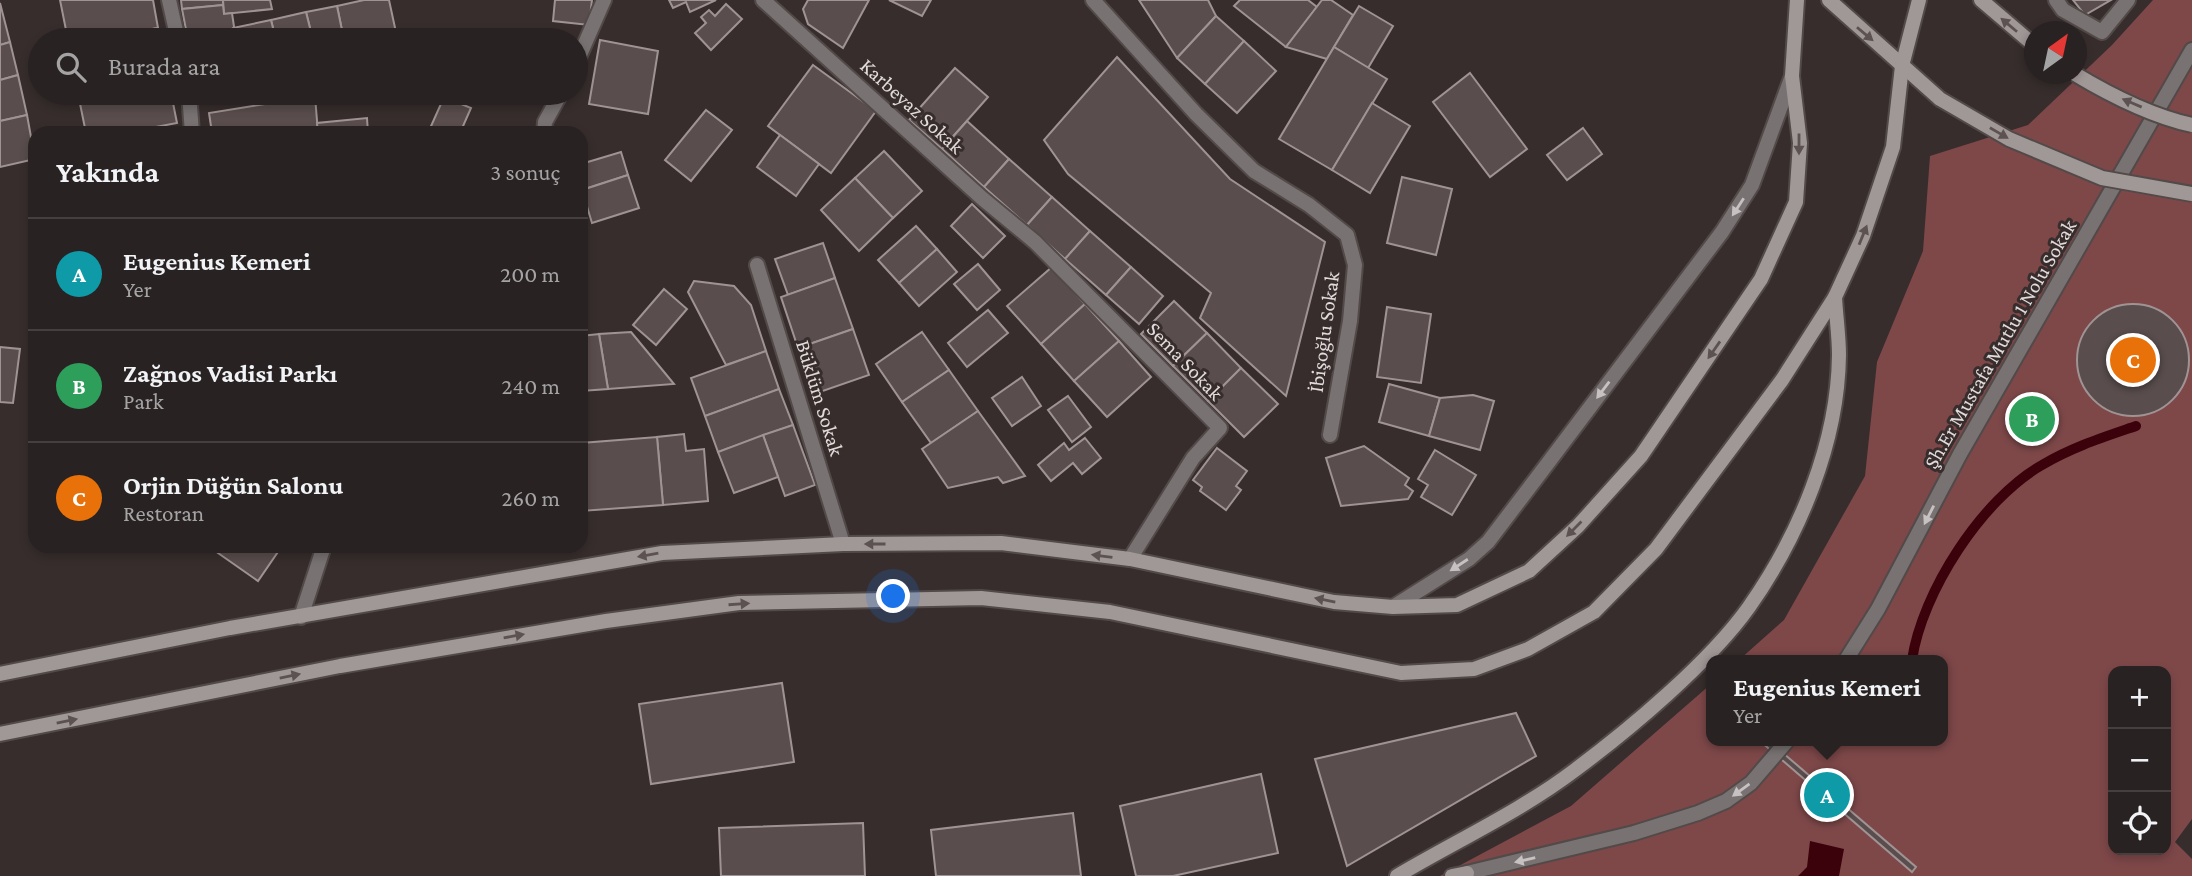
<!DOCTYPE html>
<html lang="tr">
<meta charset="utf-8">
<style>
:root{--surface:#292222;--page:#352f2f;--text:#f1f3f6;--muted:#a5a4a5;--line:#453f40;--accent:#f59b9c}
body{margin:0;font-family:"Crimson Pro",serif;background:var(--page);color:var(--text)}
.controls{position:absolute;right:21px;bottom:21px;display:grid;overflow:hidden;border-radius:14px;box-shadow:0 4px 10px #0003}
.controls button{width:63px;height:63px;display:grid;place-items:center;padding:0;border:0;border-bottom:2px solid var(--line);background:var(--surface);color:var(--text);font:35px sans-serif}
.compass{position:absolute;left:2024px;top:21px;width:63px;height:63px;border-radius:50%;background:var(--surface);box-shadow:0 4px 10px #0003;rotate:33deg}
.you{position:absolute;left:894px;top:597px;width:24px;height:24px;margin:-18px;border:5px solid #fff;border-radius:50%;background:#1a73e8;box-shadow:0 0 0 10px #1a73e833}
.badge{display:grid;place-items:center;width:46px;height:46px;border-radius:50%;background:var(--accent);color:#fff;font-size:23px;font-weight:700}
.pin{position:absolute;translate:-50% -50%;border:4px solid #fff;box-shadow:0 2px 7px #0006}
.popup{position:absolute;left:1706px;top:655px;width:242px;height:91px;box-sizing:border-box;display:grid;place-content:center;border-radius:14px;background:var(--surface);filter:drop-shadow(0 2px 5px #0005);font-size:23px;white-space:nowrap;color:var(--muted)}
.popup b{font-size:26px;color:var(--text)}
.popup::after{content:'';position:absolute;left:50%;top:100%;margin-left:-14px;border:14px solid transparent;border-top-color:var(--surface)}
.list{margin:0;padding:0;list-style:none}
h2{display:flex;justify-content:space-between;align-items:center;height:91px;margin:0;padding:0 28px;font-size:30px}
h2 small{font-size:23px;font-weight:400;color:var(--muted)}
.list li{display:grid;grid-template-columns:46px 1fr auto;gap:21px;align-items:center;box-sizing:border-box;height:112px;padding:0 28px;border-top:2px solid var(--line)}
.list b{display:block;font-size:26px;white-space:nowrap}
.list p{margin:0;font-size:23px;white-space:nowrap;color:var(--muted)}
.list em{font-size:23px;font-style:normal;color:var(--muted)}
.icon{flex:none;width:38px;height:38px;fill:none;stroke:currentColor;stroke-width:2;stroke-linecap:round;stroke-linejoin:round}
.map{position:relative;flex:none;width:2192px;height:876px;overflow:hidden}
.search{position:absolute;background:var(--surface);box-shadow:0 4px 10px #0003;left:28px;top:28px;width:560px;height:77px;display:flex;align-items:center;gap:18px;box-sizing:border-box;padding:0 24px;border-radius:38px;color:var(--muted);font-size:26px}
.panel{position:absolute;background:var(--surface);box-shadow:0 4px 10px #0003;left:28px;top:126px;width:560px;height:427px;border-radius:21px}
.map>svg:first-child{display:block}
.green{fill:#7e4849;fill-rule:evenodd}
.water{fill:#3c020b}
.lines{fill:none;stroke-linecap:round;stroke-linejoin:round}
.stream{stroke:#3c020b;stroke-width:10}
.building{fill:#594d4d;stroke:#a09393;stroke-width:2}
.lane-casing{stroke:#524949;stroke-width:18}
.street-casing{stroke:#524949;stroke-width:18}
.secondary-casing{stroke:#524949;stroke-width:18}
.lane{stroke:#787272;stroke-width:14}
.street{stroke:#787272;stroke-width:14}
.secondary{stroke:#a09797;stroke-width:14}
.secondary-bridge-casing{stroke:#524949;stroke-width:18;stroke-linecap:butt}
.secondary-bridge{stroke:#a09797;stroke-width:14}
.oneway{fill:#5c5252}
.oneway2{fill:#c8c1c1}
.labels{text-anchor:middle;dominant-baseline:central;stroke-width:6;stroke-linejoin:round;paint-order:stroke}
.street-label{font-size:21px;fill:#e2dbdb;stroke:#372d2d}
</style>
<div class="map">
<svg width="2192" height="876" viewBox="0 0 2192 876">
<rect width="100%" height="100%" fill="#372d2d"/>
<path class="green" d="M2153,0H2192V819L2175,842L2192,859V876H1440L1571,806L1711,684L1712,741H1942V660H1739L1784,620L1865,476L1877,362L1923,251L1930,156L2028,125L2112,45ZM2113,671H2166V850H2113Z"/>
<polygon class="water" points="1810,841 1844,849 1839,876 1798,876 1807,867"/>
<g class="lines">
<path class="stream" d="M1912,660C1922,592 1982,499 2042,465C2072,447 2104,437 2136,426"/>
</g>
<g class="building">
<polygon points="60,0 153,0 158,28 92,40 68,40"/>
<polygon points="181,0 223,0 223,5 182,9"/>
<polygon points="223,0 270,0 272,9 224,14"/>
<polygon points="364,0 389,0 397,37 344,40 337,6"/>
<polygon points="555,0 592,0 589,25 553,21"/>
<polygon points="669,0 716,0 690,12 686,2 673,8"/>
<polygon points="808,0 869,0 843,48 808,24 803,9"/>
<polygon points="889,0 931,0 922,16"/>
<polygon points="1139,0 1208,0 1216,16 1177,58"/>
<polygon points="1240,0 1308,0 1317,7 1286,47 1234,6"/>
<polygon points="1322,0 1331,0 1353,15 1327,59 1286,47"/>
<polygon points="2073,0 2111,0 2085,15"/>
<polygon points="0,3 10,42 0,45"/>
<polygon points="726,4 742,19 711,50 695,33 706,23 701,17 709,10 715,16"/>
<polygon points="223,5 224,14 232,13 236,40 188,40 182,9"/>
<polygon points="337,6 344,40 313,40 306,12"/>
<polygon points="1359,6 1393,26 1368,68 1334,47"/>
<polygon points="306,12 313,40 276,40 271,20"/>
<polygon points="1216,16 1244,41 1205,84 1177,58"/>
<polygon points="271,20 276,40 236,40 233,28"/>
<polygon points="158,28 161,40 92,40"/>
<polygon points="600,40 658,51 648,114 589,104"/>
<polygon points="1244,41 1276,71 1237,113 1205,84"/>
<polygon points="10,42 18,75 0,80 0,45"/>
<polygon points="1334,47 1387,79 1332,170 1279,139"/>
<polygon points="1117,57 1230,179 1325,242 1286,396 1200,318 1211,293 1068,174 1044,140"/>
<polygon points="813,65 876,111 831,173 768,126"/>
<polygon points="955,68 988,97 942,149 909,120"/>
<polygon points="1470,73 1527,149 1490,177 1433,102"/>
<polygon points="18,75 27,115 0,121 0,80"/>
<polygon points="171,93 177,123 124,133 86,133 78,94"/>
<polygon points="457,93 484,93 484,98 458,98"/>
<polygon points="315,96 318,133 212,133 209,113"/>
<polygon points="444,97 471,108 460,133 422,133 428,133"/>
<polygon points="1372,103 1410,126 1370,193 1332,170"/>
<polygon points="706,110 732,130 691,181 665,160"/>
<polygon points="27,115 35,159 0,167 0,121"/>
<polygon points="367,118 368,133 318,133 317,123"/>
<polygon points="967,121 1009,159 984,187 942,149"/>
<polygon points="1583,128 1602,154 1567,180 1547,155"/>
<polygon points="780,135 819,164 796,196 757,167"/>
<polygon points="884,151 922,191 893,218 855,178"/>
<polygon points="621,152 628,175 582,190 581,164"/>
<polygon points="1009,159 1052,197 1027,225 984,187"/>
<polygon points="628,175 639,208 592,223 582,190"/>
<polygon points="1402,177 1452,189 1436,255 1387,243"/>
<polygon points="855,178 893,218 859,251 821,210"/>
<polygon points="1052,197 1090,231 1065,259 1027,225"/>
<polygon points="972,204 1005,236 983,258 951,226"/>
<polygon points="916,226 937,249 899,283 878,260"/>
<polygon points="1090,231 1131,267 1106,295 1065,259"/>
<polygon points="823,243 835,278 788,295 775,259"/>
<polygon points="937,249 957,272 919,306 899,283"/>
<polygon points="978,264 1000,290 977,310 954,284"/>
<polygon points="1052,267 1085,304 1041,344 1007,306"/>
<polygon points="1131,267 1163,296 1139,324 1106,295"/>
<polygon points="835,278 853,329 798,348 781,297"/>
<polygon points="694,281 734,286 751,305 766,351 726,365 688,292"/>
<polygon points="664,289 687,309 656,345 633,325"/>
<polygon points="1174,301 1207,333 1173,366 1141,334"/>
<circle cx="2133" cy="360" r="56"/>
<polygon points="1085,304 1119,341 1074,381 1041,344"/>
<polygon points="1387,307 1431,314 1421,383 1377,377"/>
<polygon points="988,310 1008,333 967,367 948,343"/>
<polygon points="853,329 869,375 814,394 798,348"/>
<polygon points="631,332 674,384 608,389 599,334"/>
<polygon points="922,332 949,370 902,402 876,364"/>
<polygon points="1207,333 1241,368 1208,401 1173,366"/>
<polygon points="599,334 608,389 581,391 581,336"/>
<polygon points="1119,341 1151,377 1107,417 1074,381"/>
<polygon points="0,347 20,349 13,403 0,402"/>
<polygon points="766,351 779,389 705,416 691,378"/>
<polygon points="1241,368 1278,404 1244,437 1208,401"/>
<polygon points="949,370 978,411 931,443 902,402"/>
<polygon points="1022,377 1041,406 1012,426 992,398"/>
<polygon points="1389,384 1440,398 1429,436 1379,422"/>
<polygon points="779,389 793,425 718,452 705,416"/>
<polygon points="1473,395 1494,401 1480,450 1429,436 1440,398"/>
<polygon points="1068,396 1091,427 1072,442 1048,410"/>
<polygon points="978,411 1025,476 1003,483 998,477 948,488 922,449"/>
<polygon points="793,425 815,485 785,496 763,435"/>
<polygon points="684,434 686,451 704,449 708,501 663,505 657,437"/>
<polygon points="763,435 778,477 734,493 718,452"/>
<polygon points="657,437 663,505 581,511 581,443"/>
<polygon points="1085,438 1101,458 1082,474 1073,463 1051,481 1038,465 1064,443 1069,450"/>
<polygon points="1364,446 1409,478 1405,485 1413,491 1408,499 1341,506 1326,458"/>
<polygon points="1217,448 1247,471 1236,486 1241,490 1226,510 1200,491 1202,487 1193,480"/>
<polygon points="1435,450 1476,475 1452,515 1421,497 1428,485 1418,479"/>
<polygon points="208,546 282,546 258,581"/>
<polygon points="782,683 794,762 651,784 639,704"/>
<polygon points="1516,713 1536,756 1347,866 1315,759"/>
<polygon points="1760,741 1769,741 1916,867 1912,872"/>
<polygon points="1261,774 1278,853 1173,876 1136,876 1120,806"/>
<polygon points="1073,813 1081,876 936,876 931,830"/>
<polygon points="863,823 865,876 721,876 719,828"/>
</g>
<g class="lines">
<defs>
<g id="lane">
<polyline points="2056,0 2063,10 2102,32 2128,0"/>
<polyline points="1393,607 1469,559 1488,542 1548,463 1722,232 1752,185 1792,76"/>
</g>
<g id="street">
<polyline points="169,0 178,40"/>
<polyline points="763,0 983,199 1035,242 1220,428 1193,458 1130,559"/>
<polyline points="1093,0 1196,114 1254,171 1309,205 1347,235 1355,265 1350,321 1330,435"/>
<polyline points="413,40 417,39"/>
<polyline points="576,64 604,0"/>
<polyline points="189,93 192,133"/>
<polyline points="190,98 214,93"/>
<polyline points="544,133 545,122 561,93"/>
<polyline points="757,265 843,544"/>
<polyline points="301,617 324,546"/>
<polyline points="1846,660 1878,609 1960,454 2192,50"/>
<polyline points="1467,873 1634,833 1698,813 1726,801 1751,783 1787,741"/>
</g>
<g id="secondary">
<polyline points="1829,0 1940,99"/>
<polyline points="1981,0 2035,46"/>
<polyline points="0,674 230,628 662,553 843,544 1001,543 1130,559 1334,602 1393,607 1457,605 1529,571 1578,526 1641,456 1761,279 1796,202 1800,143 1792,76 1797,0"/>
<polyline points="0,734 340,666 606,621 739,603 981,598 1110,612 1401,673 1474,669 1528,649 1594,612 1656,549 1782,380 1835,297 1863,236 1893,147 1902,66 1919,0"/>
<path d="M1397,876C1456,841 1521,811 1575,770C1630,729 1710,662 1749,607C1799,536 1838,443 1839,355C1839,336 1836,316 1835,297"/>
<polyline points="1452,876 1467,873"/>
</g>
</defs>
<use href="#lane" class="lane-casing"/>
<use href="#street" class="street-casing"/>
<use href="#secondary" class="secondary-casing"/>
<use href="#lane" class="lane"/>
<use href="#street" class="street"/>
<use href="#secondary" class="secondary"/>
<defs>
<g id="secondary-bridge">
<path d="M2075,74C2110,95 2151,116 2192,125"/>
<polyline points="1940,99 2009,139 2102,178 2192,194"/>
</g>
</defs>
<use href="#secondary-bridge" class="secondary-bridge-casing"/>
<use href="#secondary-bridge" class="secondary-bridge"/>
</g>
<defs><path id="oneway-solid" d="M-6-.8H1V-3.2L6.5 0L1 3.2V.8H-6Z" transform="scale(1.75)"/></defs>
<g class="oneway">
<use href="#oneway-solid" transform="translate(2009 25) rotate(-140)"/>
<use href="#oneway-solid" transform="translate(1865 34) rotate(40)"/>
<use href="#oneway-solid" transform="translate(2132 103) rotate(-157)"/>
<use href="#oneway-solid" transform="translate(1999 133) rotate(30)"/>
<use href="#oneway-solid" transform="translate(1799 144) rotate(90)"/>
<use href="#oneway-solid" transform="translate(1863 235) rotate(-68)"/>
<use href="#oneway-solid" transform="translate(1714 350) rotate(125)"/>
<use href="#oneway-solid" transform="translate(1574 529) rotate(135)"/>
<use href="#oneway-solid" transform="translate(875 544) rotate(180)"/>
<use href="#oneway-solid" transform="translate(648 555) rotate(170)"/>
<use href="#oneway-solid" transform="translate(1102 556) rotate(-173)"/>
<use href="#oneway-solid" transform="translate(1325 600) rotate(-169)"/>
<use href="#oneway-solid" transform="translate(739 604) rotate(-4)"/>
<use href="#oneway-solid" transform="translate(514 636) rotate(-10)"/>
<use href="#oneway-solid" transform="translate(290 676) rotate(-11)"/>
<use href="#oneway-solid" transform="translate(67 721) rotate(-11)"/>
</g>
<g class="oneway2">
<use href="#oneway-solid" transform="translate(1738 207) rotate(123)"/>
<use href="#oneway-solid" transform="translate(1603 390) rotate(127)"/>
<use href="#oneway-solid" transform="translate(1929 515) rotate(117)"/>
<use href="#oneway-solid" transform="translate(1459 565) rotate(147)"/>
<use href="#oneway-solid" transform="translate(1741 790) rotate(144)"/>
<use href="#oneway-solid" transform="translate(1525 860) rotate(167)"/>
</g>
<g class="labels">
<g class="street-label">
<text transform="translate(912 106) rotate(42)">Karbeyaz Sokak</text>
<text transform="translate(1324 332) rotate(-82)">İbişoğlu Sokak</text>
<text transform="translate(2000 344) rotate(-60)">Şh.Er Mustafa Mutlu 1 Nolu Sokak</text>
<text transform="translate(1185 361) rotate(46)">Sema Sokak</text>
<text transform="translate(820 398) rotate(73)">Büklüm Sokak</text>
</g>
</g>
</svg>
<div class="controls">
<button>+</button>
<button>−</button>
<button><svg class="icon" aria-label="locate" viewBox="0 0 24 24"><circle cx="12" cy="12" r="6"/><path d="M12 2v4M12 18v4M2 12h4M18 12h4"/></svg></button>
</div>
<svg class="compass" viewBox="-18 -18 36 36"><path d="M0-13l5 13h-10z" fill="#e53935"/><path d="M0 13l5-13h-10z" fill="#a5a4a5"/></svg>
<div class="you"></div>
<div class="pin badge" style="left:1827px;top:795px;background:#0f9aa8">A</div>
<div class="popup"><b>Eugenius Kemeri</b>Yer</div>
<div class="pin badge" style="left:2032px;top:419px;background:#2e9e5b">B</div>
<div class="pin badge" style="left:2133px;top:360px;background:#e8710a">C</div>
<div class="search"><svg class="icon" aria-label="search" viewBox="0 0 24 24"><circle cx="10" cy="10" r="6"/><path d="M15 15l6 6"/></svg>Burada ara</div>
<section class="panel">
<h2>Yakında<small>3 sonuç</small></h2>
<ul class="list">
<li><span class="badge" style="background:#0f9aa8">A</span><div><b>Eugenius Kemeri</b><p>Yer</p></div><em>200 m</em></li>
<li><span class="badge" style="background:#2e9e5b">B</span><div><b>Zağnos Vadisi Parkı</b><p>Park</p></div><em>240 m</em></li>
<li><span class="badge" style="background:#e8710a">C</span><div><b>Orjin Düğün Salonu</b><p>Restoran</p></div><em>260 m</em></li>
</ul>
</section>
</div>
